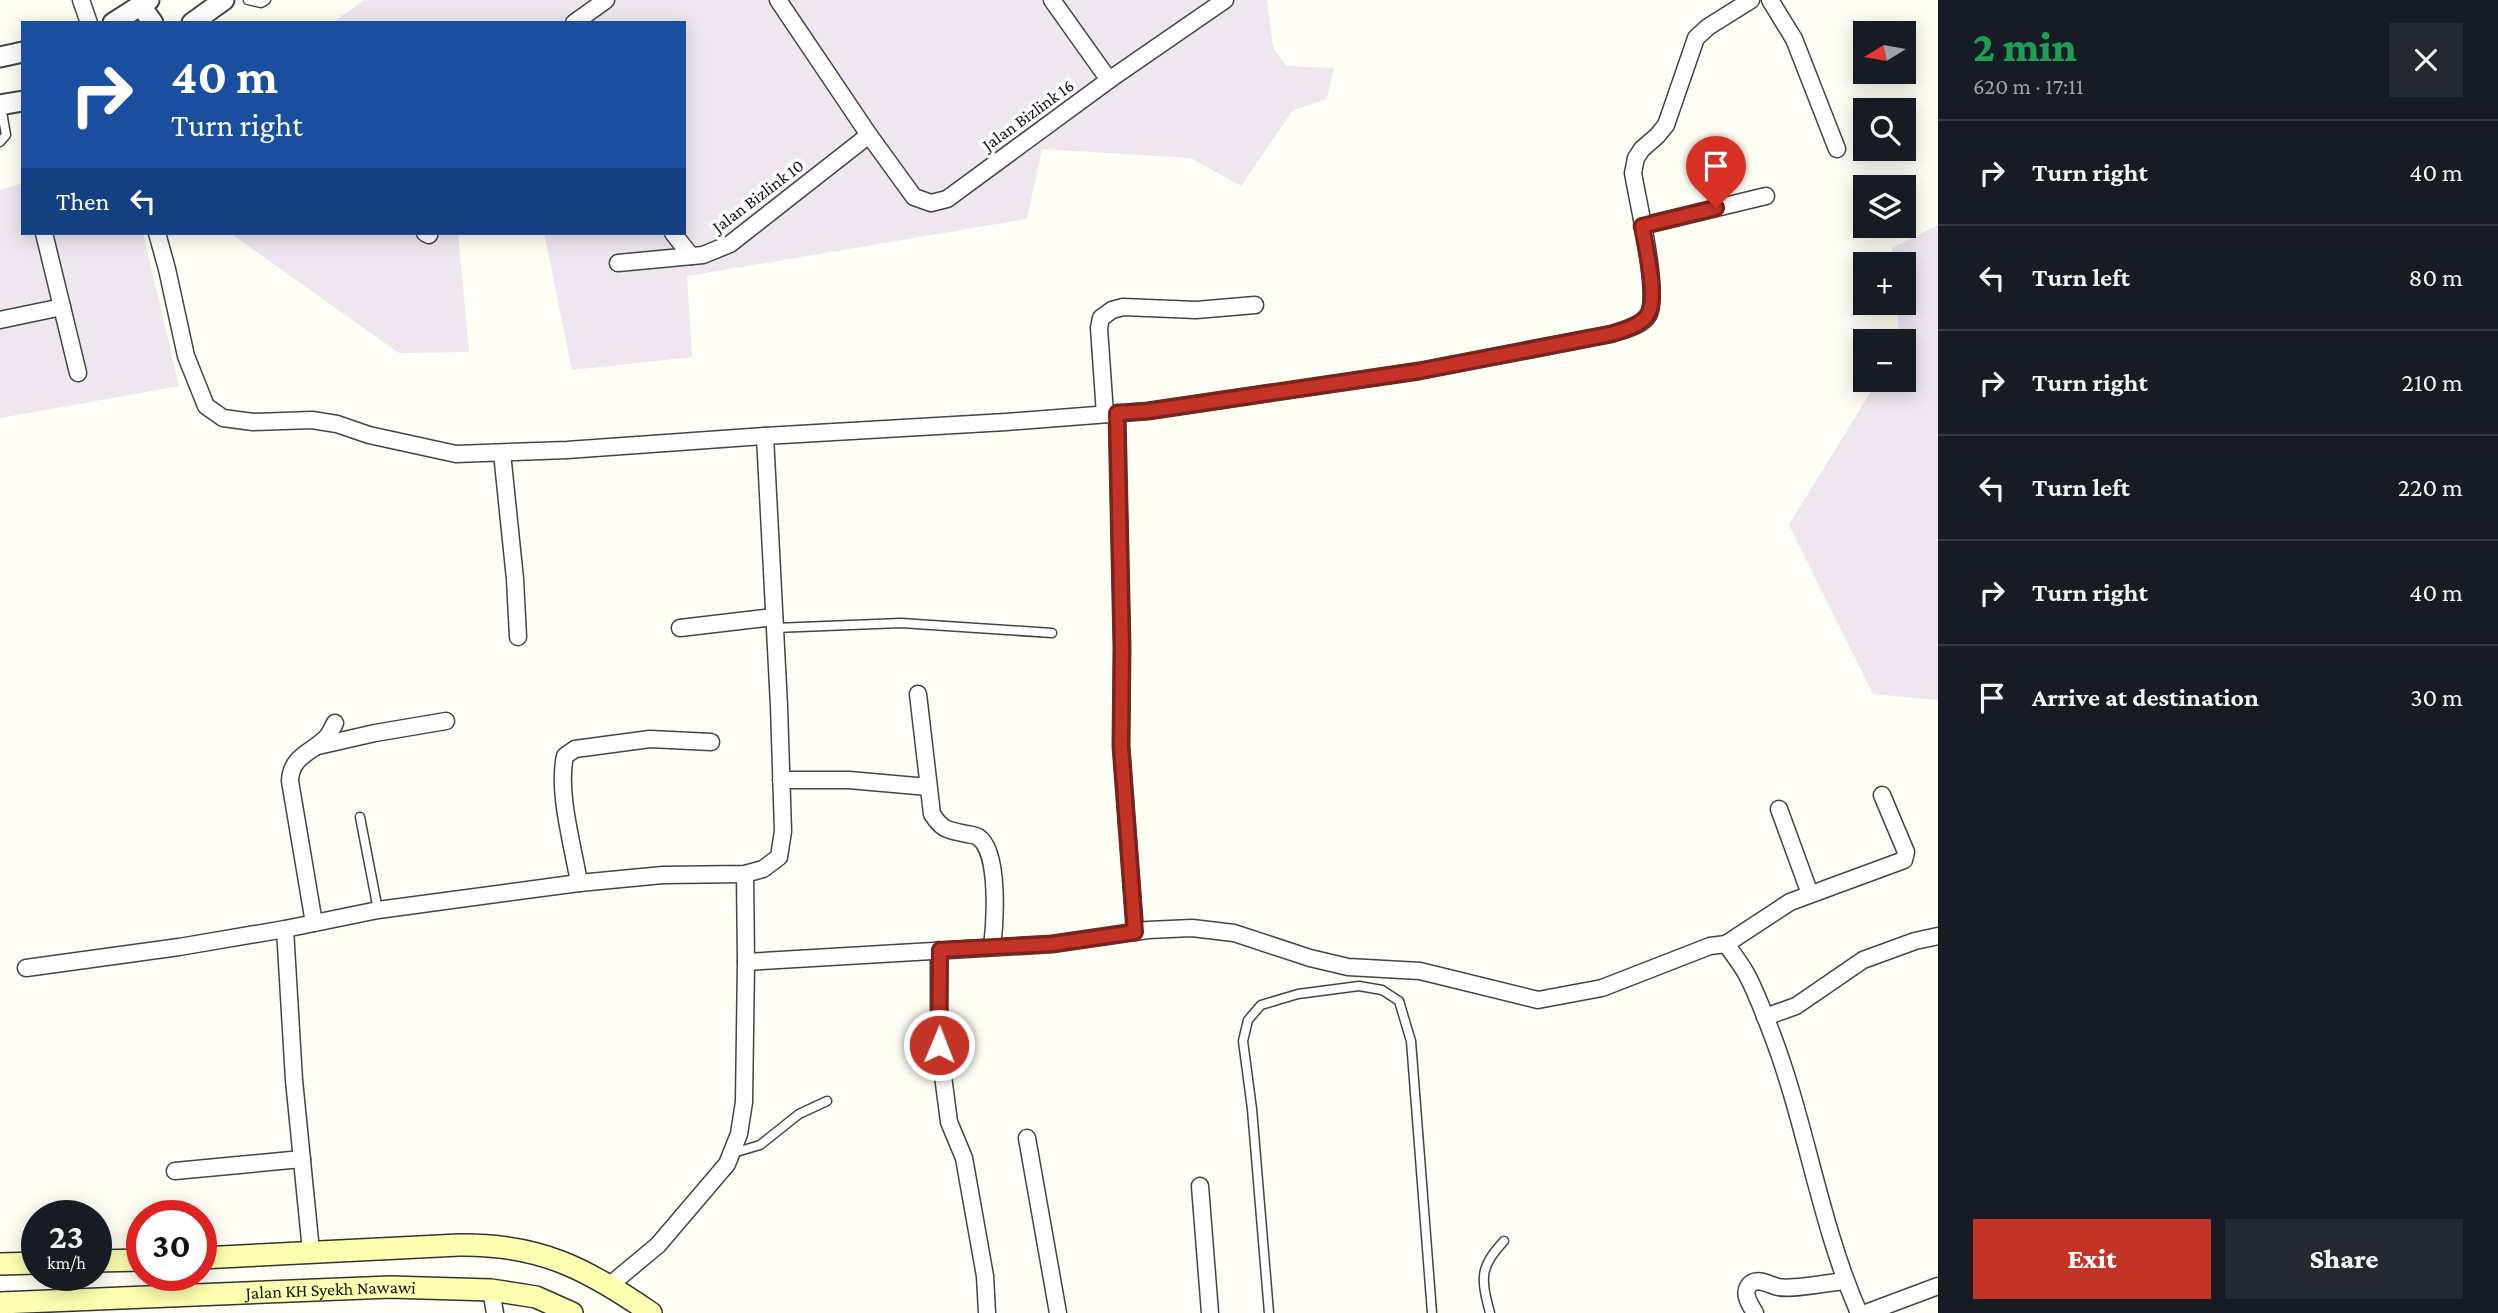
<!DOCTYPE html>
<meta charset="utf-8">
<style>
:root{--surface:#171b24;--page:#242831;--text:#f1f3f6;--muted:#9ea1a6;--line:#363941;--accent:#c33326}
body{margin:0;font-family:"Crimson Pro",serif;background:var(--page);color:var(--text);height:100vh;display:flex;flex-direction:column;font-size:26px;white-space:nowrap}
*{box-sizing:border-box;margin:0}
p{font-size:23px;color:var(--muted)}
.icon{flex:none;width:38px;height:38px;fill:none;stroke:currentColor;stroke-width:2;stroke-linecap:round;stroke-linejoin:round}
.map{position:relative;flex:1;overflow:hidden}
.side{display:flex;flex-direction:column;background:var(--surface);width:560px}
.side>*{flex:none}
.hud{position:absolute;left:21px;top:21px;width:665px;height:214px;border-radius:0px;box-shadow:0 4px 18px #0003;background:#1a4fa0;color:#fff;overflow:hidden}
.needle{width:46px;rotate:259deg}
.buttons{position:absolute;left:1853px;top:21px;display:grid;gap:14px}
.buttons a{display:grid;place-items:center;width:63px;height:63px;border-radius:0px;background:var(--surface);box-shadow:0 4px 18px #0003;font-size:35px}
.speed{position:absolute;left:21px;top:1200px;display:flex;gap:14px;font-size:35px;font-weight:700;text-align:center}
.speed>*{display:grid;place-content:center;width:91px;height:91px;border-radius:50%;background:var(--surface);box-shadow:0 4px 18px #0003;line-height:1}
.speed small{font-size:18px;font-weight:400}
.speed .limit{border:10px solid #d22;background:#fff;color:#111}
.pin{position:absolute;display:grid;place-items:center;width:60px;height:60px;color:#fff;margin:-72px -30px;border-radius:50% 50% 50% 0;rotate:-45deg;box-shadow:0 0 7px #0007}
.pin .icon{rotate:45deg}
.me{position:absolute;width:77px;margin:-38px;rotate:1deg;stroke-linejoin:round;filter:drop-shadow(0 0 5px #0008)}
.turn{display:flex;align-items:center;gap:24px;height:147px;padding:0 35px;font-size:32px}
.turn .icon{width:91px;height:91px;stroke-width:2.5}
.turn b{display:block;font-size:49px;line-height:60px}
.then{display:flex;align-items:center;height:66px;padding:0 35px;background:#0003;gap:14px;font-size:26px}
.round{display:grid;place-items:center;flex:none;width:74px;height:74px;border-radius:0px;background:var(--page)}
.overview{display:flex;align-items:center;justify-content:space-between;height:119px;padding:0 35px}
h1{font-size:42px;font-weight:800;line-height:52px;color:#1e9e55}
.primary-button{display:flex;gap:14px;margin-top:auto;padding:14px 35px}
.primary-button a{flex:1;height:80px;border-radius:0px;background:var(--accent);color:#fff;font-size:28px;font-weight:800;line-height:80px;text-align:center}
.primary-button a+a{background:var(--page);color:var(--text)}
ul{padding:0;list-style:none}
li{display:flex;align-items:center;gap:21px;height:105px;padding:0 35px;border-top:2px solid var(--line)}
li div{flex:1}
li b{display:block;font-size:26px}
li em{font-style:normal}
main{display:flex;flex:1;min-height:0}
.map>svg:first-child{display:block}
</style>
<main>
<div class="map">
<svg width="1938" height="1313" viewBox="0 0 1938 1313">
<rect width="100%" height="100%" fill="#fffef4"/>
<g fill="#efe6ef">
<path d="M 364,0 L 1267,0 L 1273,47 L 1286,66 L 1334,68 L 1327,99 L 1293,110 L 1241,186 L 1191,158 L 1042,149 L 1027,219 L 687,276 L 692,357 L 572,370 L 544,233 L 684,233 L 684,23 L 332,23 Z"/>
<path d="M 23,183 L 23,233 L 143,233 L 179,386 L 0,418 L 0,190 Z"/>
<path d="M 1938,225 L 1938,700 L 1873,694 L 1789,525 L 1878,380 L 1904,380 L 1904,341 L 1900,341 L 1896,303 L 1904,303 L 1904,264 L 1893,264 L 1892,248 Z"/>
<path d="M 230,233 L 458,233 L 469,352 L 399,353 Z"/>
</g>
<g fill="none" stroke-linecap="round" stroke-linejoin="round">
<defs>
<g id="service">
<path d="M 248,0 L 261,3 L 266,0"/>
<path d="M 0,142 L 6,135 L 1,106"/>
<path d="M 775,628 L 901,623 L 1052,633"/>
<path d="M 360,817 L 378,910"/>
<path d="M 733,1153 L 760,1145 L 799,1114 L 827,1101"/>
<path d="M 1269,1313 L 1252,1109 L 1243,1041 L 1248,1020 L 1261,1005 L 1298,994 L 1359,986 L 1382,990 L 1399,1001 L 1411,1041 L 1432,1313"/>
<path d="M 1490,1313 C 1481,1279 1479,1267 1504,1241"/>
</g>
<g id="minor">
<path d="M 81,0 L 89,23"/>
<path d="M 778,0 L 869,135 L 914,197 L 931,203 L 947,199 L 1109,80 L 1225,0"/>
<path d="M 1052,0 L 1109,80"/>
<path d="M 1770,0 L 1794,39 L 1837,149"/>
<path d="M 574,23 L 606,0"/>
<path d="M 1642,226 L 1766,196"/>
<path d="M 44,233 L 78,373"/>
<path d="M 157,233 L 167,269 L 186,356 L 206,406 L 223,418 L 253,422 L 312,420 L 337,424 L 369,435 L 456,454 L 567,450 L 765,436"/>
<path d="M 425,233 L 429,235"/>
<path d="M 673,233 L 691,256"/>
<path d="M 618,263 L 703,255 L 730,244 L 869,135"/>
<path d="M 0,320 L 62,307"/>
<path d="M 1117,413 L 1122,647 L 1121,746 L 1135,932"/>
<path d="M 1105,414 L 1099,328 L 1101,318 L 1112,310 L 1123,307 L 1196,310 L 1255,305"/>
<path d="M 502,453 L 515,579 L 518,637"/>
<path d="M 680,628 L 774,617"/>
<path d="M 918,694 L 932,814 C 943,831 948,830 967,834 C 971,835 975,835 978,837 C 1000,851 995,924 992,947"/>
<path d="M 318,746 L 375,733 L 446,721"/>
<path d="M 781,780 L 849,780 L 928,787"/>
<path d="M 1779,809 L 1810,894"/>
<path d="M 579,883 C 573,845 557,793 565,756 L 575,749 L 650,739 L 711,742"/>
<path d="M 314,923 L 290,781 C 291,756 311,753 326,738 C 330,734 332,728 335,723"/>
<path d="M 939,950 L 939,1045 L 949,1122 L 964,1158 L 985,1276 L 987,1313"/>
<path d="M 746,962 L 1052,944 L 1148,930 L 1192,928 L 1234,933 L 1310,958 L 1348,967 L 1420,971 L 1538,1000 L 1602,988 L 1710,946 L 1726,944"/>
<path d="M 26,968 L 179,947 L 285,929"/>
<path d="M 1765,1017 L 1796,1006 L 1863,960 L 1915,941 L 1938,936"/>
<path d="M 1027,1138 L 1058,1313"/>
<path d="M 175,1171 L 302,1159"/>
<path d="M 1200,1186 L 1210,1313"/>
<path d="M 311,1251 L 294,1080 L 285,929 L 378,910 L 579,883 L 663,875 L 745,874 L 763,869 L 779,857 L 783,831 L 779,706 L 765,436 L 1006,422 L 1148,411 L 1419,371 L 1611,334 C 1623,330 1643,326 1649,314 C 1659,291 1638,202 1633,173 L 1636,158 L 1642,149 L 1657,136 L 1666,125 L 1696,38 L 1708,27 L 1751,0"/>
<path d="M 610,1285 L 658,1245 L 727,1164 L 739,1134 L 744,1102 L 746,962 L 745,874"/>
<path d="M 491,1290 L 495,1313"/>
<path d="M 1755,1313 C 1751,1306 1743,1295 1748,1287 C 1755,1275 1769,1285 1778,1287 C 1792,1290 1828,1283 1844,1281"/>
<path d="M 1859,1313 C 1819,1222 1806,1121 1770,1029 C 1763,1011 1756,992 1747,975 C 1741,964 1733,954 1726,944 L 1790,902 L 1904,860 L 1906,852 L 1882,795"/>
<path d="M 1866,1313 L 1938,1286"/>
</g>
<g id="tertiary">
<path d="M 141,6 L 153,23"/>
<path d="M 113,23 L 149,0"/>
<path d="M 192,23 L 224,0"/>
<path d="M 0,57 L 23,52"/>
<path d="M 0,105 L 23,101"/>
</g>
<g id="secondary">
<path d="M 201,1258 L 459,1245 C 539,1244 586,1268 651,1313"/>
<path d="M 96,1261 L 142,1260"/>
<path d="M 0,1264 L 37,1263"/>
<path id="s1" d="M 0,1303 L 390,1287 L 491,1290 L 536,1297 L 572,1313"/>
</g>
</defs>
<use href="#service" stroke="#444" stroke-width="11"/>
<use href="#minor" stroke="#444" stroke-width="19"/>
<use href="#tertiary" stroke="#444" stroke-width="23"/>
<use href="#secondary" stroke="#333" stroke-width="24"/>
<use href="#service" stroke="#fff" stroke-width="8"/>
<use href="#minor" stroke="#fff" stroke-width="16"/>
<use href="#tertiary" stroke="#fff" stroke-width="19"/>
<use href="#secondary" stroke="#fdffb0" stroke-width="21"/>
</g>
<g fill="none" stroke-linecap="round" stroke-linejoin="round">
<defs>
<path id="route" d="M 939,1045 L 940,950 L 1052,944 L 1135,932 L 1121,746 L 1122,648 L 1117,413 L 1148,411 L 1419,371 L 1611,334 C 1624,330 1637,327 1646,317 C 1660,302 1645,246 1642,226 L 1716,208"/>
</defs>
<use href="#route" stroke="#7f2119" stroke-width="18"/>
<use href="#route" stroke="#c33326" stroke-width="12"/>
</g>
<g text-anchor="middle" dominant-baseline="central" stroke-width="7" stroke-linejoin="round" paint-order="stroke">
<g font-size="18" fill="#111" stroke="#fff">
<text transform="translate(1028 115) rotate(-36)">Jalan Bizlink 16</text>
<text transform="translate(758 196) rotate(-37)">Jalan Bizlink 10</text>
<text stroke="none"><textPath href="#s1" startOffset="331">Jalan KH Syekh Nawawi</textPath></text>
</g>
</g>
</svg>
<div class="buttons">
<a><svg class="needle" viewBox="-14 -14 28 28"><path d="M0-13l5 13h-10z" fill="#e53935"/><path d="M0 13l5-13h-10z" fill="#9ea1a6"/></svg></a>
<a><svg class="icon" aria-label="search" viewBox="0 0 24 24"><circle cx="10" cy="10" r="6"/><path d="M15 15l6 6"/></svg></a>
<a><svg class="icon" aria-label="layers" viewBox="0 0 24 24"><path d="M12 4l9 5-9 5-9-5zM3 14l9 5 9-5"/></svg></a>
<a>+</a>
<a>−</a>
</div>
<div class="speed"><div>23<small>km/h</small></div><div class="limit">30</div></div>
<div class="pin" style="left:1716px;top:208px;background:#d93025"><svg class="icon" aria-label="arrive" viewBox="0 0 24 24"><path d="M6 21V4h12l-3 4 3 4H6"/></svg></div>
<svg class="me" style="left:939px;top:1045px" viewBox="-20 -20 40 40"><circle r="17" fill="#c33326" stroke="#fff" stroke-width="3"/><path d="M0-11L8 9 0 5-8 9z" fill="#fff"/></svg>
<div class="hud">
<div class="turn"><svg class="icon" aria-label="right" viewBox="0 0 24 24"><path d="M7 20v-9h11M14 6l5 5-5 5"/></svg><div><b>40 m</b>Turn right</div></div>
<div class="then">Then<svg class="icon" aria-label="left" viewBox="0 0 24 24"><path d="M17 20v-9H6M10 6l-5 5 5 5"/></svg></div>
</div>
</div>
<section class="side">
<div class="overview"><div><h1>2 min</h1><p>620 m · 17:11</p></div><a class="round"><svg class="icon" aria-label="close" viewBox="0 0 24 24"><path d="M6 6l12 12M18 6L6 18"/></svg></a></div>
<ul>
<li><svg class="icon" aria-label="right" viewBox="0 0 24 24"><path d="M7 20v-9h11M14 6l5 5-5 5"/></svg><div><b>Turn right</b></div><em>40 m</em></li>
<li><svg class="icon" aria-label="left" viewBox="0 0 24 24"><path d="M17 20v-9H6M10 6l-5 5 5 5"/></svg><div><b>Turn left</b></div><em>80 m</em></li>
<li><svg class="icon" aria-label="right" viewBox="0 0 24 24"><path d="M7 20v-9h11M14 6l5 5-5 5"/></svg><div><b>Turn right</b></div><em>210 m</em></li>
<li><svg class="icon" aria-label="left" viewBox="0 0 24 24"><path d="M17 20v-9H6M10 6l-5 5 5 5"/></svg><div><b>Turn left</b></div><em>220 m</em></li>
<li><svg class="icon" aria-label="right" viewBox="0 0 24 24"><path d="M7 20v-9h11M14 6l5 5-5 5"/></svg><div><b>Turn right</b></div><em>40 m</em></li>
<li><svg class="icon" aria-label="arrive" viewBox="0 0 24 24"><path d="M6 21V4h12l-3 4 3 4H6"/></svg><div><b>Arrive at destination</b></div><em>30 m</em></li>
</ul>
<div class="primary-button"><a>Exit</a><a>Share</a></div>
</section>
</main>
